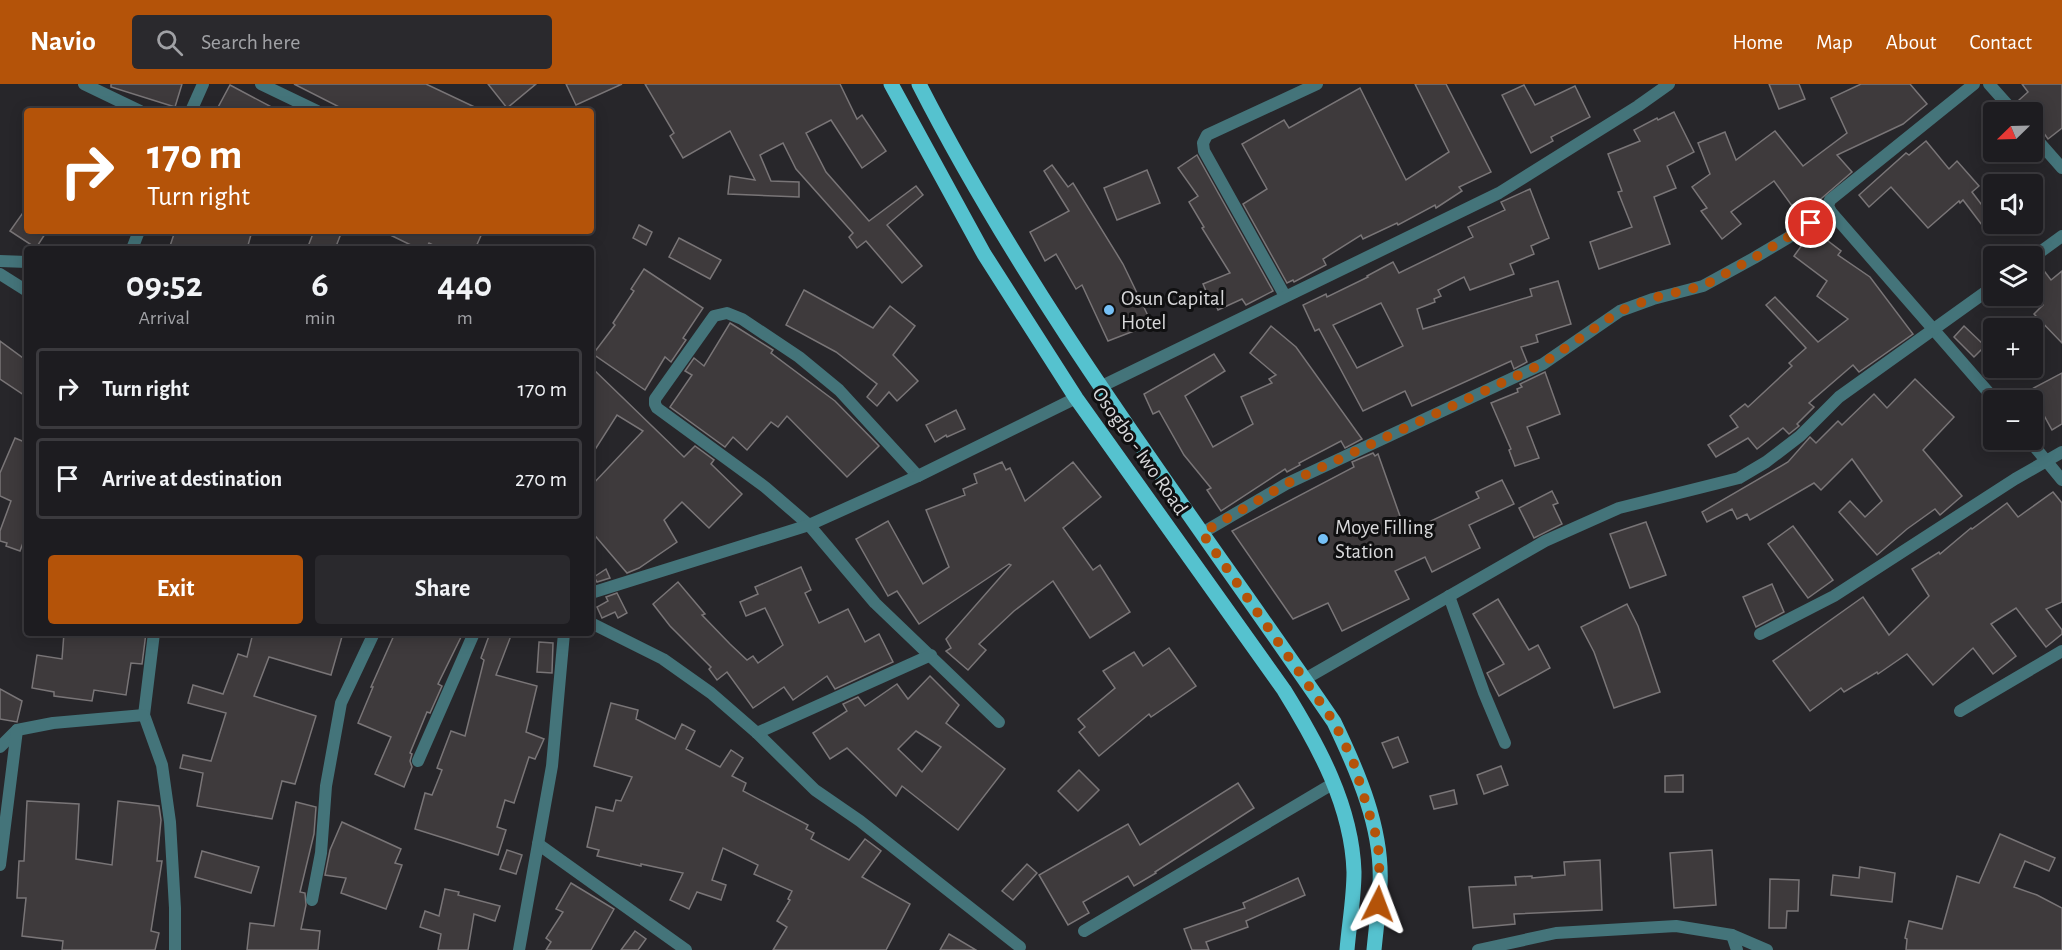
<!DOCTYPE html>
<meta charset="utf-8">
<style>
:root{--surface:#1d1c20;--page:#2a292d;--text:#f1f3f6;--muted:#a0a1a5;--line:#3b3a3e;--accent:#b45309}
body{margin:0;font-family:"Alegreya Sans",sans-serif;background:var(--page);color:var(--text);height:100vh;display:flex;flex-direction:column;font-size:22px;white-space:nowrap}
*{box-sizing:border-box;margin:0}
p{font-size:20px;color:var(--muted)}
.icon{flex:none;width:33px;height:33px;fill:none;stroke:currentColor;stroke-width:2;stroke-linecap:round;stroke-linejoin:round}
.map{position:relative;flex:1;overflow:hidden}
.side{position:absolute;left:24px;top:162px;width:570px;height:390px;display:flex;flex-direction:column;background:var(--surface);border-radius:6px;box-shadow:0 3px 15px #0003,0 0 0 2px var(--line)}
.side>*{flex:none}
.hud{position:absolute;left:24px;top:24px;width:570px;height:126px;border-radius:6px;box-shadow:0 3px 15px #0003,0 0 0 2px var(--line);background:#b45309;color:#fff;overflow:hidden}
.needle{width:39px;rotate:247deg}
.buttons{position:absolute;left:1983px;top:18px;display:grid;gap:12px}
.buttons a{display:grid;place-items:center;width:60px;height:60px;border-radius:6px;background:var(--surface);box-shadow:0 3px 15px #0003,0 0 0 2px var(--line);font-size:30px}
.pin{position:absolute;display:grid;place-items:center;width:51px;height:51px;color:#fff;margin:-26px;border:3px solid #fff;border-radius:50%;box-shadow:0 2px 6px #0007}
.me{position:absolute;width:66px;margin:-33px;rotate:3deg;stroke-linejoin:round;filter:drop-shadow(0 0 4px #0008)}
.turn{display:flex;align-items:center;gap:21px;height:126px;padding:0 24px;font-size:27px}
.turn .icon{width:78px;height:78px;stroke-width:2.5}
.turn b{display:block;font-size:42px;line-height:51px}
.eta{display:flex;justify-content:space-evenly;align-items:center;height:102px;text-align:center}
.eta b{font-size:36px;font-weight:700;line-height:42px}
.cta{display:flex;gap:12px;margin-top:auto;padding:12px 24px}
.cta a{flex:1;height:69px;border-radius:6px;background:var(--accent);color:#fff;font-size:24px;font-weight:700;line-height:69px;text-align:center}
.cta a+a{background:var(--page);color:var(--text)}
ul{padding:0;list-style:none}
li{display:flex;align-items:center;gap:18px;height:81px;margin:0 12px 9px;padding:0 12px;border:3px solid var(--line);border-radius:6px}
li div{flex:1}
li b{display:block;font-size:22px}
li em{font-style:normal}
header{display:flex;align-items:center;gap:36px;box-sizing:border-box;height:84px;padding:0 30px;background:var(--accent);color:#fff}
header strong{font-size:28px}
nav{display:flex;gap:33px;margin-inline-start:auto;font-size:21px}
.search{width:420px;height:54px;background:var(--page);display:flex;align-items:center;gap:15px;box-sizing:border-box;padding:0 21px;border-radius:6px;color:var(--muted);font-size:22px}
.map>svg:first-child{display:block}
</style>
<header>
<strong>Navio</strong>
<div class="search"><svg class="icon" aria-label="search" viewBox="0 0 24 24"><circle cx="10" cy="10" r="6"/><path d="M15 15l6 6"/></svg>Search here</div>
<nav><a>Home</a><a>Map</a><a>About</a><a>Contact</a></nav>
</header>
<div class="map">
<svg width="2062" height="866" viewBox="0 0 2062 866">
<rect width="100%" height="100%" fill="#27262a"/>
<g fill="#3e3a3c" stroke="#797577" stroke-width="1.5" fill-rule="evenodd">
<path d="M 111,0 L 182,0 L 175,23 L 111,3 Z"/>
<path d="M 294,0 L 426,0 L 483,27 L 347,27 Z"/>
<path d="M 488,0 L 536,0 L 507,24 Z"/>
<path d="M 566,0 L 622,0 L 576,21 Z"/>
<path d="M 645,0 L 840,0 L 857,35 L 862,31 L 886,67 L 862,84 L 831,36 L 806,49 L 826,88 L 869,137 L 916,102 L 923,111 L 887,141 L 922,182 L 902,199 L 866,157 L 857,164 L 849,153 L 853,149 L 796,85 L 783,59 L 760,71 L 771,97 L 799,98 L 799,113 L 728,110 L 730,92 L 755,96 L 730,47 L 683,74 L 670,52 L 674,49 Z"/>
<path d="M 1415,0 L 1446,0 L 1491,88 L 1459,103 L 1462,107 L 1436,124 L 1435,121 L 1398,141 L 1397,139 L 1363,155 L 1361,151 L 1323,175 L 1326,181 L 1294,198 L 1293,196 L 1287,199 L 1243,120 L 1267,105 L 1242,60 L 1284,36 L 1289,44 L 1360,4 L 1406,96 L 1449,68 Z"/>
<path d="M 1769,0 L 1799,0 L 1805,15 L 1779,25 Z"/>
<path d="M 1861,0 L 1910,0 L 1927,20 L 1903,40 L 1837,71 L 1852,88 L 1800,133 L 1774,97 L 1731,128 L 1741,140 L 1722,155 L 1701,127 L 1707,124 L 1692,103 L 1710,90 L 1698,59 L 1725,48 L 1736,76 L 1775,47 L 1803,82 L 1847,49 L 1831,14 Z"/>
<path d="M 2022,0 L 2062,0 L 2062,44 L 2048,55 L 2038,41 L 2039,40 L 2032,32 L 2032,28 L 2029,28 L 2019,16 L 2028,8 Z"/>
<path d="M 230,1 L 279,27 L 216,27 Z"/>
<path d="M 1524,1 L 1535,21 L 1575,2 L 1590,33 L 1551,53 L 1553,57 L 1531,69 L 1502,11 Z"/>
<path d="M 1674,28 L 1694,68 L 1667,82 L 1676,104 L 1654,113 L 1670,160 L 1599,185 L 1590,158 L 1632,143 L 1618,108 L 1622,107 L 1608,70 L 1640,57 L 1634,46 L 1657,34 L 1658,36 Z"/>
<path d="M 1926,57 L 1949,85 L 1957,77 L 1979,102 L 1972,108 L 1994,137 L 1994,139 L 1985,145 L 1963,116 L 1960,119 L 1959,117 L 1928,144 L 1891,103 L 1869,123 L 1859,111 L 1906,69 L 1909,71 Z"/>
<path d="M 1197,71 L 1273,207 L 1246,221 L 1242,215 L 1218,226 L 1212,212 L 1209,214 L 1203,200 L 1230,189 L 1202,144 L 1204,143 L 1189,118 L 1198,112 L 1178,84 Z"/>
<path d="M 1052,81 L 1068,103 L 1073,99 L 1123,180 L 1152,240 L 1108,257 L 1082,201 L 1076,205 L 1056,170 L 1045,177 L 1030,148 L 1069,127 L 1044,87 Z"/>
<path d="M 1147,86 L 1160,119 L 1117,136 L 1104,104 Z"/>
<path d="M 1530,105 L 1549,154 L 1531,162 L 1534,170 L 1510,180 L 1514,190 L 1470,206 L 1464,193 L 1438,206 L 1441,212 L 1434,215 L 1435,218 L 1417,225 L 1423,245 L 1532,212 L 1530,205 L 1558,197 L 1571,240 L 1536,251 L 1538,258 L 1521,263 L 1527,278 L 1514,285 L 1511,277 L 1412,322 L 1405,307 L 1363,327 L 1319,245 L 1315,247 L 1303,221 L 1326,210 L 1327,213 L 1368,193 L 1367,192 L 1393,178 L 1399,189 L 1473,153 L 1468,143 L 1505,126 L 1501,118 ZM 1381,219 L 1403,262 L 1357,284 L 1333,241 Z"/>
<path d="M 27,123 L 27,147 L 47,147 L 36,164 L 10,147 Z"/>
<path d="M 639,141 L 652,148 L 646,161 L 633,154 Z"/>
<path d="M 175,147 L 252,147 L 247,165 L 169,165 Z"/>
<path d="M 314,147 L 342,147 L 335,165 L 307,165 Z"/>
<path d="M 382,147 L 483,147 L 475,165 L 441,165 L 429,159 L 426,165 L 419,165 Z"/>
<path d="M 1815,147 L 1841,167 L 1838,171 L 1870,193 L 1913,250 L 1859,288 L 1853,281 L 1809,319 L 1814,323 L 1797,340 L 1799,342 L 1789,350 L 1783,344 L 1757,365 L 1748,354 L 1716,373 L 1708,361 L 1738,343 L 1730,332 L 1745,320 L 1748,323 L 1792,282 L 1789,279 L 1806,264 L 1766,221 L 1775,213 L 1818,258 L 1848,235 L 1817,212 L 1827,197 L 1794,172 L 1810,150 Z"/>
<path d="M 679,154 L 721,176 L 710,195 L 669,173 Z"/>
<path d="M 644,185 L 703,224 L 683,254 L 686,256 L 671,278 L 665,273 L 645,306 L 593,270 L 615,241 L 613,239 L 634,207 L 631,205 Z"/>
<path d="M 2062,187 L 2062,259 L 2034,230 L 2043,221 L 2032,208 L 2032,198 L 2045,188 L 2051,196 Z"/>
<path d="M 804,206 L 873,244 L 890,222 L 915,242 L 893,271 L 918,297 L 897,317 L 889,308 L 877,322 L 867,313 L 877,300 L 836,268 L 786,241 Z"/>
<path d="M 730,239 L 773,266 L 771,269 L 835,317 L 879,362 L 847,393 L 787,332 L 778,343 L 771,338 L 747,366 L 733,353 L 725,363 L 670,323 L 692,291 L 685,287 L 694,274 L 704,282 Z"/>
<path d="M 1271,242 L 1296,263 L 1362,355 L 1345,364 L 1341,357 L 1299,379 L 1300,381 L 1287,388 L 1285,385 L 1221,427 L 1207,406 L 1211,404 L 1184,371 L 1159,327 L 1153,330 L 1144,310 L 1214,270 L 1225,287 L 1185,312 L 1213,363 L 1253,340 L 1241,313 L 1272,299 L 1269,295 L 1276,291 L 1250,269 Z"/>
<path d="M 1964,242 L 1985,262 L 1974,273 L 1954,253 Z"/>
<path d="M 0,257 L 27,277 L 27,313 L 0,295 Z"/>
<path d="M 591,283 L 684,373 L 695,362 L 714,376 L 711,380 L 742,410 L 709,444 L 682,418 L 664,436 L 677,458 L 639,484 L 627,489 L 591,447 L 591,402 L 643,347 L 617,331 L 591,372 Z"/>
<path d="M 1545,288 L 1560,330 L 1527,343 L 1539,374 L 1515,382 L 1509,366 L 1511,365 L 1491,319 L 1518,308 L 1517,305 L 1522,303 L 1520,300 Z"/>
<path d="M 2062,289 L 2062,340 L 2052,346 L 2030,306 Z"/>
<path d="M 1915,295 L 1954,333 L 1923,366 L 1962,412 L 1940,431 L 1935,425 L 1907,445 L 1877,471 L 1839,428 L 1850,417 L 1865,433 L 1882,417 L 1852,375 L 1821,406 L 1814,399 L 1750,436 L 1747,430 L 1737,435 L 1732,425 L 1707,438 L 1702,428 L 1788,378 L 1810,353 L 1816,359 L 1838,337 L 1842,341 L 1874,310 L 1887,324 Z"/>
<path d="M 956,326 L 965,345 L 947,353 L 946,351 L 935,358 L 926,341 Z"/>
<path d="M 15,354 L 27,359 L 27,448 L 20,467 L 6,462 L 7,459 L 0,457 L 0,447 L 11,417 L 0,412 L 0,389 Z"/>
<path d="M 1373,369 L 1375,372 L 1378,370 L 1406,449 L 1479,414 L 1476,408 L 1502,396 L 1514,420 L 1469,441 L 1480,464 L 1432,488 L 1425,473 L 1395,487 L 1409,515 L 1342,547 L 1328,519 L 1293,535 L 1232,447 L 1354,383 L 1352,378 Z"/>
<path d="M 1002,378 L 1006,386 L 1010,384 L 1025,417 L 1073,378 L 1101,413 L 1063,444 L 1093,486 L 1100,481 L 1130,528 L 1090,554 L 1053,497 L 1014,527 L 979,560 L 986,566 L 968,586 L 946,567 L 951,564 L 946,555 L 1011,481 L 1009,480 L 919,540 L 897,507 L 888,512 L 856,455 L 888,437 L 923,500 L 949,483 L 926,426 L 965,411 L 963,405 L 977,399 L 974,390 Z"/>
<path d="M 1552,407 L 1558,419 L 1553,421 L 1562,440 L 1534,454 L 1519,424 Z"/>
<path d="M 2053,408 L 2062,419 L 2062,518 L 2046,525 L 2062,546 L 2062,550 L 2046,563 L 2016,524 L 1991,540 L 2016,572 L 1993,590 L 1973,564 L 1933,601 L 1907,570 L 1878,590 L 1877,588 L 1844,608 L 1841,604 L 1810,627 L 1773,577 L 1863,513 L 1889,551 L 1929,512 L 1912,485 L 1939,468 L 1940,470 L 1971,444 L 1972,445 L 2007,419 L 2018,433 Z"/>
<path d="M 1646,438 L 1666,491 L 1630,504 L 1610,450 Z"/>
<path d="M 1793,442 L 1833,496 L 1808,514 L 1768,460 Z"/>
<path d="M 801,483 L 811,506 L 805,509 L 819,539 L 848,525 L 865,558 L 879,550 L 893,578 L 835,605 L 827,592 L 793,616 L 784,603 L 753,624 L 727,588 L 717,596 L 709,585 L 711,583 L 670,542 L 653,520 L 678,498 L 705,530 L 702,531 L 730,560 L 747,576 L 753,572 L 758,579 L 783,561 L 765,524 L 746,532 L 740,518 L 758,510 L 755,503 Z"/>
<path d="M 606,485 L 610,494 L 597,498 L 594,493 Z"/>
<path d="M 1772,500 L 1784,528 L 1756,543 L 1743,513 Z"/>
<path d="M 617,509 L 627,529 L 618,534 L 615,528 L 602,534 L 597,523 L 608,517 L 606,513 Z"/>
<path d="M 1498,515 L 1529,566 L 1538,561 L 1550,584 L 1499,612 L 1487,589 L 1504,580 L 1473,530 Z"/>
<path d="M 1627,520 L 1638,542 L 1660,608 L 1614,624 L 1594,568 L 1581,543 Z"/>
<path d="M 64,549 L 146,549 L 142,580 L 131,579 L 126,611 L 94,606 L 92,617 L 54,612 L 54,608 L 32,604 L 37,571 L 62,575 Z"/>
<path d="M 253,549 L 343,549 L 331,591 L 269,573 L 254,612 L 316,632 L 295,700 L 282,697 L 272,735 L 197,722 L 203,689 L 180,684 L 183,671 L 211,677 L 226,629 L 188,619 L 193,601 L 223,610 L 238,570 L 247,573 Z"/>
<path d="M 395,549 L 463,549 L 438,600 L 442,602 L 430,629 L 427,628 L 410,669 L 412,670 L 410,677 L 412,683 L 404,703 L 375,690 L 391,653 L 358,639 L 373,603 L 371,603 Z"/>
<path d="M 490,549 L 512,549 L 496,591 L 537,602 L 526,648 L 544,655 L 535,675 L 529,673 L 514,719 L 505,716 L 497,743 L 506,746 L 498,771 L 415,745 L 425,709 L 432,711 L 442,686 L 437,684 L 451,647 L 465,652 L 484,576 L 481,574 Z"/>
<path d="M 539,558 L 553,559 L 552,589 L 537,588 Z"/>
<path d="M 1169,564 L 1196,602 L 1151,633 L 1149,630 L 1099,672 L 1079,648 L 1085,643 L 1078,635 L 1115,604 L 1103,587 L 1134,568 L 1143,582 Z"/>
<path d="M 930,592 L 959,621 L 946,639 L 1005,685 L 958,746 L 902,702 L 896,712 L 847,664 L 830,675 L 813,649 L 847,627 L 843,620 L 858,613 L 865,622 L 897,600 L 908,615 ZM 916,647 L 941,663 L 922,688 L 898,665 Z"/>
<path d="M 0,605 L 22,617 L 17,638 L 0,635 Z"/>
<path d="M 611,619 L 638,626 L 636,635 L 675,655 L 682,640 L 695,647 L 686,665 L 720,683 L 731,666 L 743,674 L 732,692 L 746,699 L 743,707 L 808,741 L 806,745 L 814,749 L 811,755 L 849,776 L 865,755 L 881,767 L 862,793 L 910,820 L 886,866 L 773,866 L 787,843 L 777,837 L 790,816 L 788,815 L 792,807 L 754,790 L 758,781 L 723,764 L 712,796 L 726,801 L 721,816 L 697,808 L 689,825 L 670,816 L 683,789 L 641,780 L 641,782 L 597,772 L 599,766 L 587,763 L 596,723 L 613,727 L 616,716 L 621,717 L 632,693 L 594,682 Z"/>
<path d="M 1398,653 L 1408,678 L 1393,684 L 1382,659 Z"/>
<path d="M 1501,682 L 1508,701 L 1484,710 L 1477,691 Z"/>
<path d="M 1079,686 L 1099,706 L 1078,727 L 1058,707 Z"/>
<path d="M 1683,691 L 1683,708 L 1665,708 L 1665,692 Z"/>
<path d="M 1238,699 L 1254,724 L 1155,788 L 1156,789 L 1134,802 L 1128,792 L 1083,818 L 1089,829 L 1068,841 L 1039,791 L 1128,740 L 1140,761 Z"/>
<path d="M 1454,706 L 1457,720 L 1434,725 L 1430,712 Z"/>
<path d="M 27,717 L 79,720 L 76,775 L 112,781 L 118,717 L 159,722 L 161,736 L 157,777 L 162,777 L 151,847 L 159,849 L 155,866 L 62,866 L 63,857 L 22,852 L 26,814 L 17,814 L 19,777 L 24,777 Z"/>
<path d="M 296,718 L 316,723 L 314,750 L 300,808 L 305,809 L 306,821 L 301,845 L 320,847 L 318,866 L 247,866 L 250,839 L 274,842 Z"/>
<path d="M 342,738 L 401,765 L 395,779 L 402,781 L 386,825 L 341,809 L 346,794 L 325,791 L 330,766 Z"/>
<path d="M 2000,750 L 2055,774 L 2049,787 L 2025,777 L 2014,803 L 2037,811 L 2062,824 L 2062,866 L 1906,866 L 1907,855 L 1905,854 L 1909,837 L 1942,845 L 1957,792 L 1979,799 Z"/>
<path d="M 507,766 L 522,771 L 516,790 L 500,785 Z"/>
<path d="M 1712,766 L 1716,821 L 1674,824 L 1670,769 Z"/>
<path d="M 202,767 L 259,783 L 251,809 L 195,793 Z"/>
<path d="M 1600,776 L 1602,826 L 1514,830 L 1515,840 L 1473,844 L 1469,803 L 1516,801 L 1515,793 L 1532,792 L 1532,794 L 1565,791 L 1564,778 Z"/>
<path d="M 1027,780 L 1037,789 L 1013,816 L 1002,807 Z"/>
<path d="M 1860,783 L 1895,789 L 1892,818 L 1831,811 L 1833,791 L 1859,794 Z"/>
<path d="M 1298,794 L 1305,811 L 1246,837 L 1248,843 L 1206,858 L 1209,866 L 1192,866 L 1184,845 L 1245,824 L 1243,819 Z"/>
<path d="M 1770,795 L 1799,796 L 1798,827 L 1787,827 L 1786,844 L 1769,844 Z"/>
<path d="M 571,799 L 614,825 L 591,866 L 546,866 L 551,858 L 546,854 L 563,828 L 556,825 Z"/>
<path d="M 445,805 L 459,808 L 458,811 L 500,822 L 495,837 L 474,830 L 468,866 L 438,866 L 441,850 L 420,843 L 425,827 L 439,832 Z"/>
<path d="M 635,847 L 646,855 L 638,866 L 621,866 Z"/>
<path d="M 949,850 L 976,866 L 940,866 Z"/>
</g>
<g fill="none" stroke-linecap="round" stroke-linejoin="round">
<g stroke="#44747a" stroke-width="12">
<path d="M 84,0 L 140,27"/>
<path d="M 261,0 L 317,27"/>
<path d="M 1974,0 L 1830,116 L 1828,122 L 1831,128 L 1995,316"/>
<path d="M 1989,0 L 2014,28"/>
<path d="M 191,27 L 203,0"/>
<path d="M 2032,50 L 2062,84"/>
<path d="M 132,165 L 139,147"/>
<path d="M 2032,174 L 2062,152"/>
<path d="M 0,177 L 27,178"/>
<path d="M 0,190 L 27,207"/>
<path d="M 1285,212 L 1204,67 L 1203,59 L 1207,51 L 1317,0"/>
<path d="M 1100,303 L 1499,109 L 1638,22 L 1669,0"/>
<path d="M 2029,356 L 2062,396"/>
<path d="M 918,392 L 839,306 L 799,273 L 742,235 L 727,229 L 714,232 L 655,315 L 655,320 L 657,324 L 765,403 L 809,441 L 875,519 L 999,638"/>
<path d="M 1202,449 L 1286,400 L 1543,280 L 1620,227 L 1653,215 L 1703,202 L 1754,174 L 1831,128"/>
<path d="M 591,509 L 809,441 L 918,392 L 1076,314"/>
<path d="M 1449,512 L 1484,609 L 1505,659"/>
<path d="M 591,539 L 663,575 L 711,609 L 757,649 L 815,706 L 860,737 L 1020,863"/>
<path d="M 154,549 L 144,631 L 162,681 L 170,738 L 175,824 L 175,866"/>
<path d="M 1760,550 L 1834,512 L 2015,395 L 2062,368"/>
<path d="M 1305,595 L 1545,457 L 1619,424 L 1739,394 L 1766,378 L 1800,352 L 1839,313 L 1994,202"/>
<path d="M 1960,627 L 2062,567"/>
<path d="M 757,649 L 931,571"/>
<path d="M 0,663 L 17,646 L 53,639 L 144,631"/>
<path d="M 418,677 L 474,549"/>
<path d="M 538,760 L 686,866"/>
<path d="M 0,781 L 17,646"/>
<path d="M 312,816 L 321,769 L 326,702 L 341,619 L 374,549"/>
<path d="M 1084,847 L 1334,699"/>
<path d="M 1732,851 L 1737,866"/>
<path d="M 519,866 L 552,682 L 564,549"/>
<path d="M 1478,866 L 1556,849 L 1676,842 L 1732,851 L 1767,866"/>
</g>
<g stroke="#55c2cf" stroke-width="15">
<path d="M 891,0 L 984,170 L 1076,314 L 1284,606 C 1318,661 1352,722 1354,788 C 1354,814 1349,841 1347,866"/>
<path d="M 919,0 C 1035,227 1191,429 1334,638 C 1358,688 1383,745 1380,801 C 1379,823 1376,845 1374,866"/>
</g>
</g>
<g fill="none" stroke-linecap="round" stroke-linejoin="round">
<path stroke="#b45309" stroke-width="10" stroke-dasharray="0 18" d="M 1378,820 L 1380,800 L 1378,758 L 1353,677 L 1334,638 L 1202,449 L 1286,400 L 1542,280 L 1620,227 L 1653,214 L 1703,202 L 1754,174 L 1811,139"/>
</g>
<g fill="#75c0f6" stroke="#101011" stroke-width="2">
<circle cx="1109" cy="226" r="6"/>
<circle cx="1323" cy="455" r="6"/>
</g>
<g text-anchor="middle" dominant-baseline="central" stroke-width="6" stroke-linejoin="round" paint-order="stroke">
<g font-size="21" fill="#d8d8da" stroke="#101011" text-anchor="start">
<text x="1121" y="214">Osun Capital<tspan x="1121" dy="24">Hotel</tspan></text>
<text x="1335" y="443">Moye Filling<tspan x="1335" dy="24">Station</tspan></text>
</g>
<g font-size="21" fill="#d8d8da" stroke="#101011">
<text transform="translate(1140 367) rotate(55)">Osogbo - Iwo Road</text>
</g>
</g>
</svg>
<div class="buttons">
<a><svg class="needle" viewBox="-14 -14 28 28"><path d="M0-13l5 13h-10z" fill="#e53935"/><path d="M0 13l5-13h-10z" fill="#a0a1a5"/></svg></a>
<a><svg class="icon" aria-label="sound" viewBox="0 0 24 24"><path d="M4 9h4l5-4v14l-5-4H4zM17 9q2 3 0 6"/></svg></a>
<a><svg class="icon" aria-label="layers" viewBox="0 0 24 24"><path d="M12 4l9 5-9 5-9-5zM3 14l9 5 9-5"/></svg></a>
<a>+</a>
<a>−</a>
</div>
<div class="pin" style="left:1811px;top:139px;background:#d93025"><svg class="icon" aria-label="arrive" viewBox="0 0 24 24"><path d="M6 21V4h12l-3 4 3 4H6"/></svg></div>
<svg class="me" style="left:1378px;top:820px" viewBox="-20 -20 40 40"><path d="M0-17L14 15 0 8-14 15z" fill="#b45309" stroke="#fff" stroke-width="4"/></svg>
<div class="hud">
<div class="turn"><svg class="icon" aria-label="right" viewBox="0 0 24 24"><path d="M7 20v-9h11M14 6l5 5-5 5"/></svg><div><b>170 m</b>Turn right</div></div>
</div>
<section class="side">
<div class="eta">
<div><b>09:52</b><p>Arrival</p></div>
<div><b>6</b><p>min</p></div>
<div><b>440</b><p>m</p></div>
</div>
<ul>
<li><svg class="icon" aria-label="right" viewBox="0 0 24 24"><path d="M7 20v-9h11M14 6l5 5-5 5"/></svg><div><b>Turn right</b></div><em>170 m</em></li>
<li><svg class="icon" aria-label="arrive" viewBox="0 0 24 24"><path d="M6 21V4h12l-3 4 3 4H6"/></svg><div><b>Arrive at destination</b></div><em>270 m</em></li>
</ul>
<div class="cta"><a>Exit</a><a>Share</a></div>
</section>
</div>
